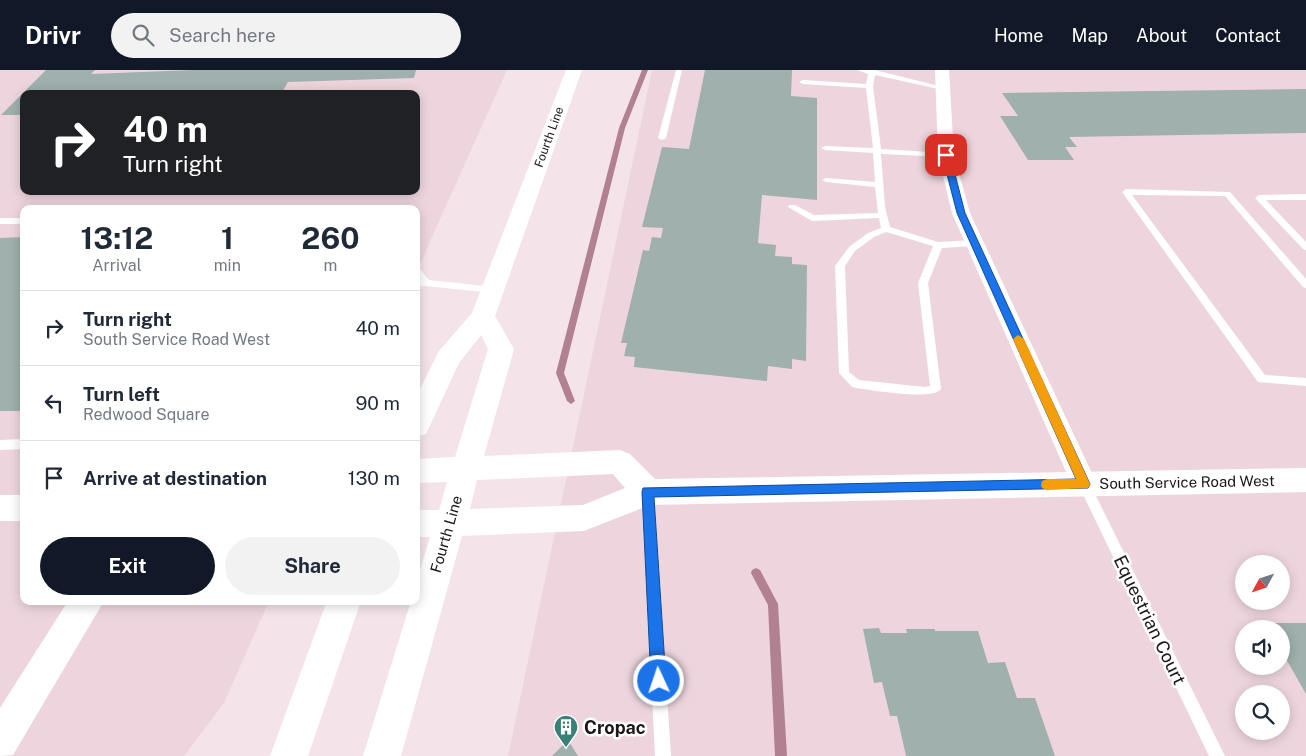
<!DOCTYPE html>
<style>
:root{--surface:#fff;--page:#f2f2f3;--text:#1f2937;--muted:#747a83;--line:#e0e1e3;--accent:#111827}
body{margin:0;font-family:"Public Sans",sans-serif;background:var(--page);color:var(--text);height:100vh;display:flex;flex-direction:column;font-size:19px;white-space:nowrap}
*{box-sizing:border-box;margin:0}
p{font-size:16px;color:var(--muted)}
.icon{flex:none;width:28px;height:28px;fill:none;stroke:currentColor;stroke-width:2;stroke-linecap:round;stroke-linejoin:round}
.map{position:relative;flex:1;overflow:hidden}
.drawer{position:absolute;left:20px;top:135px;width:400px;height:400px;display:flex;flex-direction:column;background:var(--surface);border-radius:10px;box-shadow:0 2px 12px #0003}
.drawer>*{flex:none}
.banner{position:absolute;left:20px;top:20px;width:400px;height:105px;border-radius:10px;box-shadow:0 2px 12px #0003;background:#202124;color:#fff;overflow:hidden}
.needle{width:32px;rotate:230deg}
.tools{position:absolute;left:1235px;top:485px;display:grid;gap:10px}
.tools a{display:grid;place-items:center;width:55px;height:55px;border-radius:50%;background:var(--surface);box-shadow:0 2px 12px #0003;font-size:25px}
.pin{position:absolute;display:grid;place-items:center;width:42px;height:42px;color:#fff;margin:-21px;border-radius:10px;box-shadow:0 2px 8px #0006}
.me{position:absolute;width:55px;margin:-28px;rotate:357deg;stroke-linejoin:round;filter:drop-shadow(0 0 4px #0008)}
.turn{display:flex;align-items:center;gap:18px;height:105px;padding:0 20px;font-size:22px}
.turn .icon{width:65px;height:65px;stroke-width:2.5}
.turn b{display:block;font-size:35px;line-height:42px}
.eta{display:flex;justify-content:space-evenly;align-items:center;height:85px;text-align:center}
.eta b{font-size:30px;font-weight:700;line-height:35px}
.action{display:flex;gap:10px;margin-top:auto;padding:10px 20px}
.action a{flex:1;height:58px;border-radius:30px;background:var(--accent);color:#fff;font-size:20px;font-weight:700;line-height:58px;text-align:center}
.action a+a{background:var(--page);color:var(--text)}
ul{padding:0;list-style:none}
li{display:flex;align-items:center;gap:15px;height:75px;padding:0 20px;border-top:1px solid var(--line)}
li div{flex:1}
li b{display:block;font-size:19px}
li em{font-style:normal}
header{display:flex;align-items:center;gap:30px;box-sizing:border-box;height:70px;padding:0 25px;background:var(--accent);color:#fff}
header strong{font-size:24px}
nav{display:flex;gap:28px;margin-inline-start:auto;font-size:18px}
.search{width:350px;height:45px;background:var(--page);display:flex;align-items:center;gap:12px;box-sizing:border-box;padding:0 18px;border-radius:28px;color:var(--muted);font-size:19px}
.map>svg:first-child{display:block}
</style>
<header>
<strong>Drivr</strong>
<div class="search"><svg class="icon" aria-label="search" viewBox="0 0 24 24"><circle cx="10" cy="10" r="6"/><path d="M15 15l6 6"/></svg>Search here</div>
<nav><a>Home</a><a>Map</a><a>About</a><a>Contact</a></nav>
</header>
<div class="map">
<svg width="1306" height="686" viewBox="0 0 1306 686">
<rect width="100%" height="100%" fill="#f4e4e9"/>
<g fill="#eed5dd" fill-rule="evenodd">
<path d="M 0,0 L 507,0 L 416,203 L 416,139 L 24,139 L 24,531 L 269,531 L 224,633 L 184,686 L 0,686 ZM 24,24 L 416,24 L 416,121 L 24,121 Z"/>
<path d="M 652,0 L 1306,0 L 1306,686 L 508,686 ZM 1244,494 L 1281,494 L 1281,531 L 1244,531 ZM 1244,559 L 1281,559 L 1281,596 L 1244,596 ZM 1244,624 L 1281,624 L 1281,661 L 1244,661 Z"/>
</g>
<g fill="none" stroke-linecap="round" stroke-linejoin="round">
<g fill="#b18091" fill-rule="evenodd">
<path d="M 642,0 L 648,0 L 625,58 L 564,303 L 575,331 L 571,334 L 567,331 L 556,303 L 619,58 Z"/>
<path d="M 756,498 L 760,500 L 778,534 L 787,686 L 775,686 L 768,535 L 751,503 L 752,500 Z"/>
</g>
</g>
<g fill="#9fb0ad">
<path d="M 46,0 L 95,0 L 91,4 L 193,0 L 416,0 L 414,8 L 288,12 L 281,24 L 24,24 L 24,45 L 1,45 Z"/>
<path d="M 705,0 L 792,0 L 791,26 L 817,28 L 817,130 L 762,125 L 758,173 L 776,175 L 775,186 L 792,187 L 792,194 L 807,195 L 806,291 L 792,289 L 792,299 L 768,296 L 767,311 L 634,297 L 635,287 L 624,286 L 627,273 L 621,273 L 643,180 L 649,181 L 652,167 L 661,168 L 663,158 L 642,157 L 662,77 L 689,79 Z"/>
<path d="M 1306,19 L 1306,63 L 1069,67 L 1077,77 L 1065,77 L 1074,90 L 1028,90 L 1000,46 L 1018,46 L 1002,23 Z"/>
<path d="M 24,167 L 24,341 L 0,341 L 0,168 Z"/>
<path d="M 1266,553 L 1306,553 L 1306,624 L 1281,580 L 1281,559 L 1269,559 Z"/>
<path d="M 879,558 L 881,563 L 907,563 L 906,559 L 935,559 L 935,561 L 978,561 L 988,593 L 1005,592 L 1017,628 L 1035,628 L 1055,686 L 906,686 L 897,646 L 890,646 L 882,612 L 874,613 L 863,559 Z"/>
<path d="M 568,670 L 578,686 L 552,686 Z"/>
</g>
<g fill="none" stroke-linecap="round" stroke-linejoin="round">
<g fill="#fff" fill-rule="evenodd">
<path d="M 676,0 L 682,0 L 666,68 L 662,70 L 658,68 Z"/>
<path d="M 857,0 L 875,0 L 947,18 L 943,20 L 875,5 L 873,16 L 881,79 L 946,83 L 950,85 L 946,87 L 881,84 L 885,137 L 890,157 L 938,172 L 975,170 L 980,173 L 975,176 L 942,178 L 928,213 L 941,319 C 933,331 872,320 856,318 L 852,317 L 839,303 L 835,196 L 849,177 L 868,163 L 881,158 L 879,148 L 812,151 L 788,137 L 789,135 L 795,135 L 814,145 L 878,143 L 875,117 L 826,112 L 822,110 L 826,108 L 875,112 L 873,83 L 825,80 L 821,78 L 825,76 L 873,78 L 866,18 L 803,14 L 799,12 L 803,10 L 866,14 L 868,4 ZM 886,162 L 933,176 L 918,213 L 930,316 L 924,317 L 859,310 L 849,302 L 845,196 L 855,181 L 874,167 Z"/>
<path d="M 1126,119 L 1230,122 L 1306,209 L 1306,218 L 1303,217 L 1225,126 L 1132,125 L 1265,305 L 1306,308 L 1306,316 L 1258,312 L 1122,122 Z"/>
<path d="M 1306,124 L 1306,130 L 1266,130 L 1306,172 L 1306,180 L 1303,179 L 1255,128 L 1259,125 Z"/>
<rect x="0" y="148" width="24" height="6"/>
<path d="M 416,197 L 419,198 L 429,210 L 493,217 L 498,220 L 493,223 L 426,216 L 416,217 L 416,211 L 419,211 L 416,207 Z"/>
<path d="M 24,369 L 24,379 L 0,380 L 0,370 Z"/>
<path d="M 1084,409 L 1088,410 L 1225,686 L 1209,686 L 1078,414 L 1080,410 Z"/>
<path d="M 648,417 L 652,418 L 654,422 L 671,686 L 655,686 L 642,422 L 644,418 Z"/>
</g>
<path fill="#fff" fill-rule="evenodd" d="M 935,0 L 949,0 L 954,85 L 970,143 L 1097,414 L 1093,422 L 1084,425 L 1075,422 L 952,143 L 938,85 Z"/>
<g fill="#fff" fill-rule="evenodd">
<path d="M 566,0 L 582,0 L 495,246 L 514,279 L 484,386 L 620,380 L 630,384 L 655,409 L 1306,398 L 1306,422 L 650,435 L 584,461 L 462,466 L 401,686 L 363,686 L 411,531 L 416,531 L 416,513 L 430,467 L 416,467 L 416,440 L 439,440 L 447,412 L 416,413 L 416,389 L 455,387 L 488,279 L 481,265 L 459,293 L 426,364 L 416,367 L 416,327 L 439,281 L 472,243 ZM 613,404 L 625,418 L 583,435 L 470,439 L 477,410 Z"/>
<rect x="0" y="425" width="24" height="26"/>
<path d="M 68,531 L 104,531 L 13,685 L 0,686 L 0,638 Z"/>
<path d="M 327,531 L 361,531 L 308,686 L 270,686 Z"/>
</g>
</g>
<path fill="#1a73e8" stroke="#114b97" d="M 944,83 L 950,85 L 965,143 L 1090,414 L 1088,418 L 654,427 L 666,611 L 664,616 L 659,618 L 653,616 L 651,611 L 642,422 L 643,418 L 1076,409 L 957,143 L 942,85 Z"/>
<path fill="#f59e0b" d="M 1018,265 L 1024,269 L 1090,414 L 1088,418 L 1047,420 L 1042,418 L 1041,415 L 1042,411 L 1047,409 L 1076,409 L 1013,269 Z"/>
<defs>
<symbol id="building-pin" viewBox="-11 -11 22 30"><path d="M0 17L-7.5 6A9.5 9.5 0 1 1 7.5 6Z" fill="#3a8078" stroke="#fff"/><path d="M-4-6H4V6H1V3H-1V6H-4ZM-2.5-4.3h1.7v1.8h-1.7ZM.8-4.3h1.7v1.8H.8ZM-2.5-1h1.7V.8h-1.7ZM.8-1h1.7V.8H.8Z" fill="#fff"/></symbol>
</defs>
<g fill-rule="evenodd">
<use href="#building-pin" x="552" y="643" width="28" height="38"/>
</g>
<g text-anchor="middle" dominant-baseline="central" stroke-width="5" stroke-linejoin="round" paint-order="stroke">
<g font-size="12" fill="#1c1618" stroke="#fff">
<text transform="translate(549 67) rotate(-70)">Fourth Line</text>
</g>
<g font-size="15" fill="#1c1618" stroke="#fff">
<text transform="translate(1187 412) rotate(-1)">South Service Road West</text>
<text transform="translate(446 464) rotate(-74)">Fourth Line</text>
</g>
<g font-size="18" fill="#1c1618" stroke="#fff">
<text transform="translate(1150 550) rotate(64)">Equestrian Court</text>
</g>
<g font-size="18" font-weight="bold" fill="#1c1618" stroke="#fff" text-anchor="start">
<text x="584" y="657">Cropac</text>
</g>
</g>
</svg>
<div class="tools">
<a><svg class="needle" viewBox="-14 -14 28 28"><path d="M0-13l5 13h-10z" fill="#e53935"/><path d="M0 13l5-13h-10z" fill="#747a83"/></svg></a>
<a><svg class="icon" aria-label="sound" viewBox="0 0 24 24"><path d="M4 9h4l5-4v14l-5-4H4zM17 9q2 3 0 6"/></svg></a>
<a><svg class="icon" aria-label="search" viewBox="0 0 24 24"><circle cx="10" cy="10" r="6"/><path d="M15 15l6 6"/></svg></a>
</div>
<div class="pin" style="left:946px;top:85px;background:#d93025"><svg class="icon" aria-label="arrive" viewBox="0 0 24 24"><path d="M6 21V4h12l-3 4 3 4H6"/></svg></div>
<svg class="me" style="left:659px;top:611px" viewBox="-20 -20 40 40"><circle r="17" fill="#1a73e8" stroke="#fff" stroke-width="3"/><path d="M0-11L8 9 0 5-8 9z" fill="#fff"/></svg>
<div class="banner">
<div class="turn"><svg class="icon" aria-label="right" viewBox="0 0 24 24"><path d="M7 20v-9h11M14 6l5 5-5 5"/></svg><div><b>40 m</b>Turn right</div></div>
</div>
<section class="drawer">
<div class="eta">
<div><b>13:12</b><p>Arrival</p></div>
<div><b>1</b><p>min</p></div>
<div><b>260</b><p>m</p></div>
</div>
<ul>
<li><svg class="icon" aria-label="right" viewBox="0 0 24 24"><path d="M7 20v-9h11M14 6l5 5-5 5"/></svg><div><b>Turn right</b><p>South Service Road West</p></div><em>40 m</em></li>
<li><svg class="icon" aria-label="left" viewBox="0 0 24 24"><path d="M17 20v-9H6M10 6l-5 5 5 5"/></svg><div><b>Turn left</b><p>Redwood Square</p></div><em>90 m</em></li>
<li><svg class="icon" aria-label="arrive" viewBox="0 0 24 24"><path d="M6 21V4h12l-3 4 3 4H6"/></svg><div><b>Arrive at destination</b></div><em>130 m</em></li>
</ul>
<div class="action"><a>Exit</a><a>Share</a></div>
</section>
</div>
